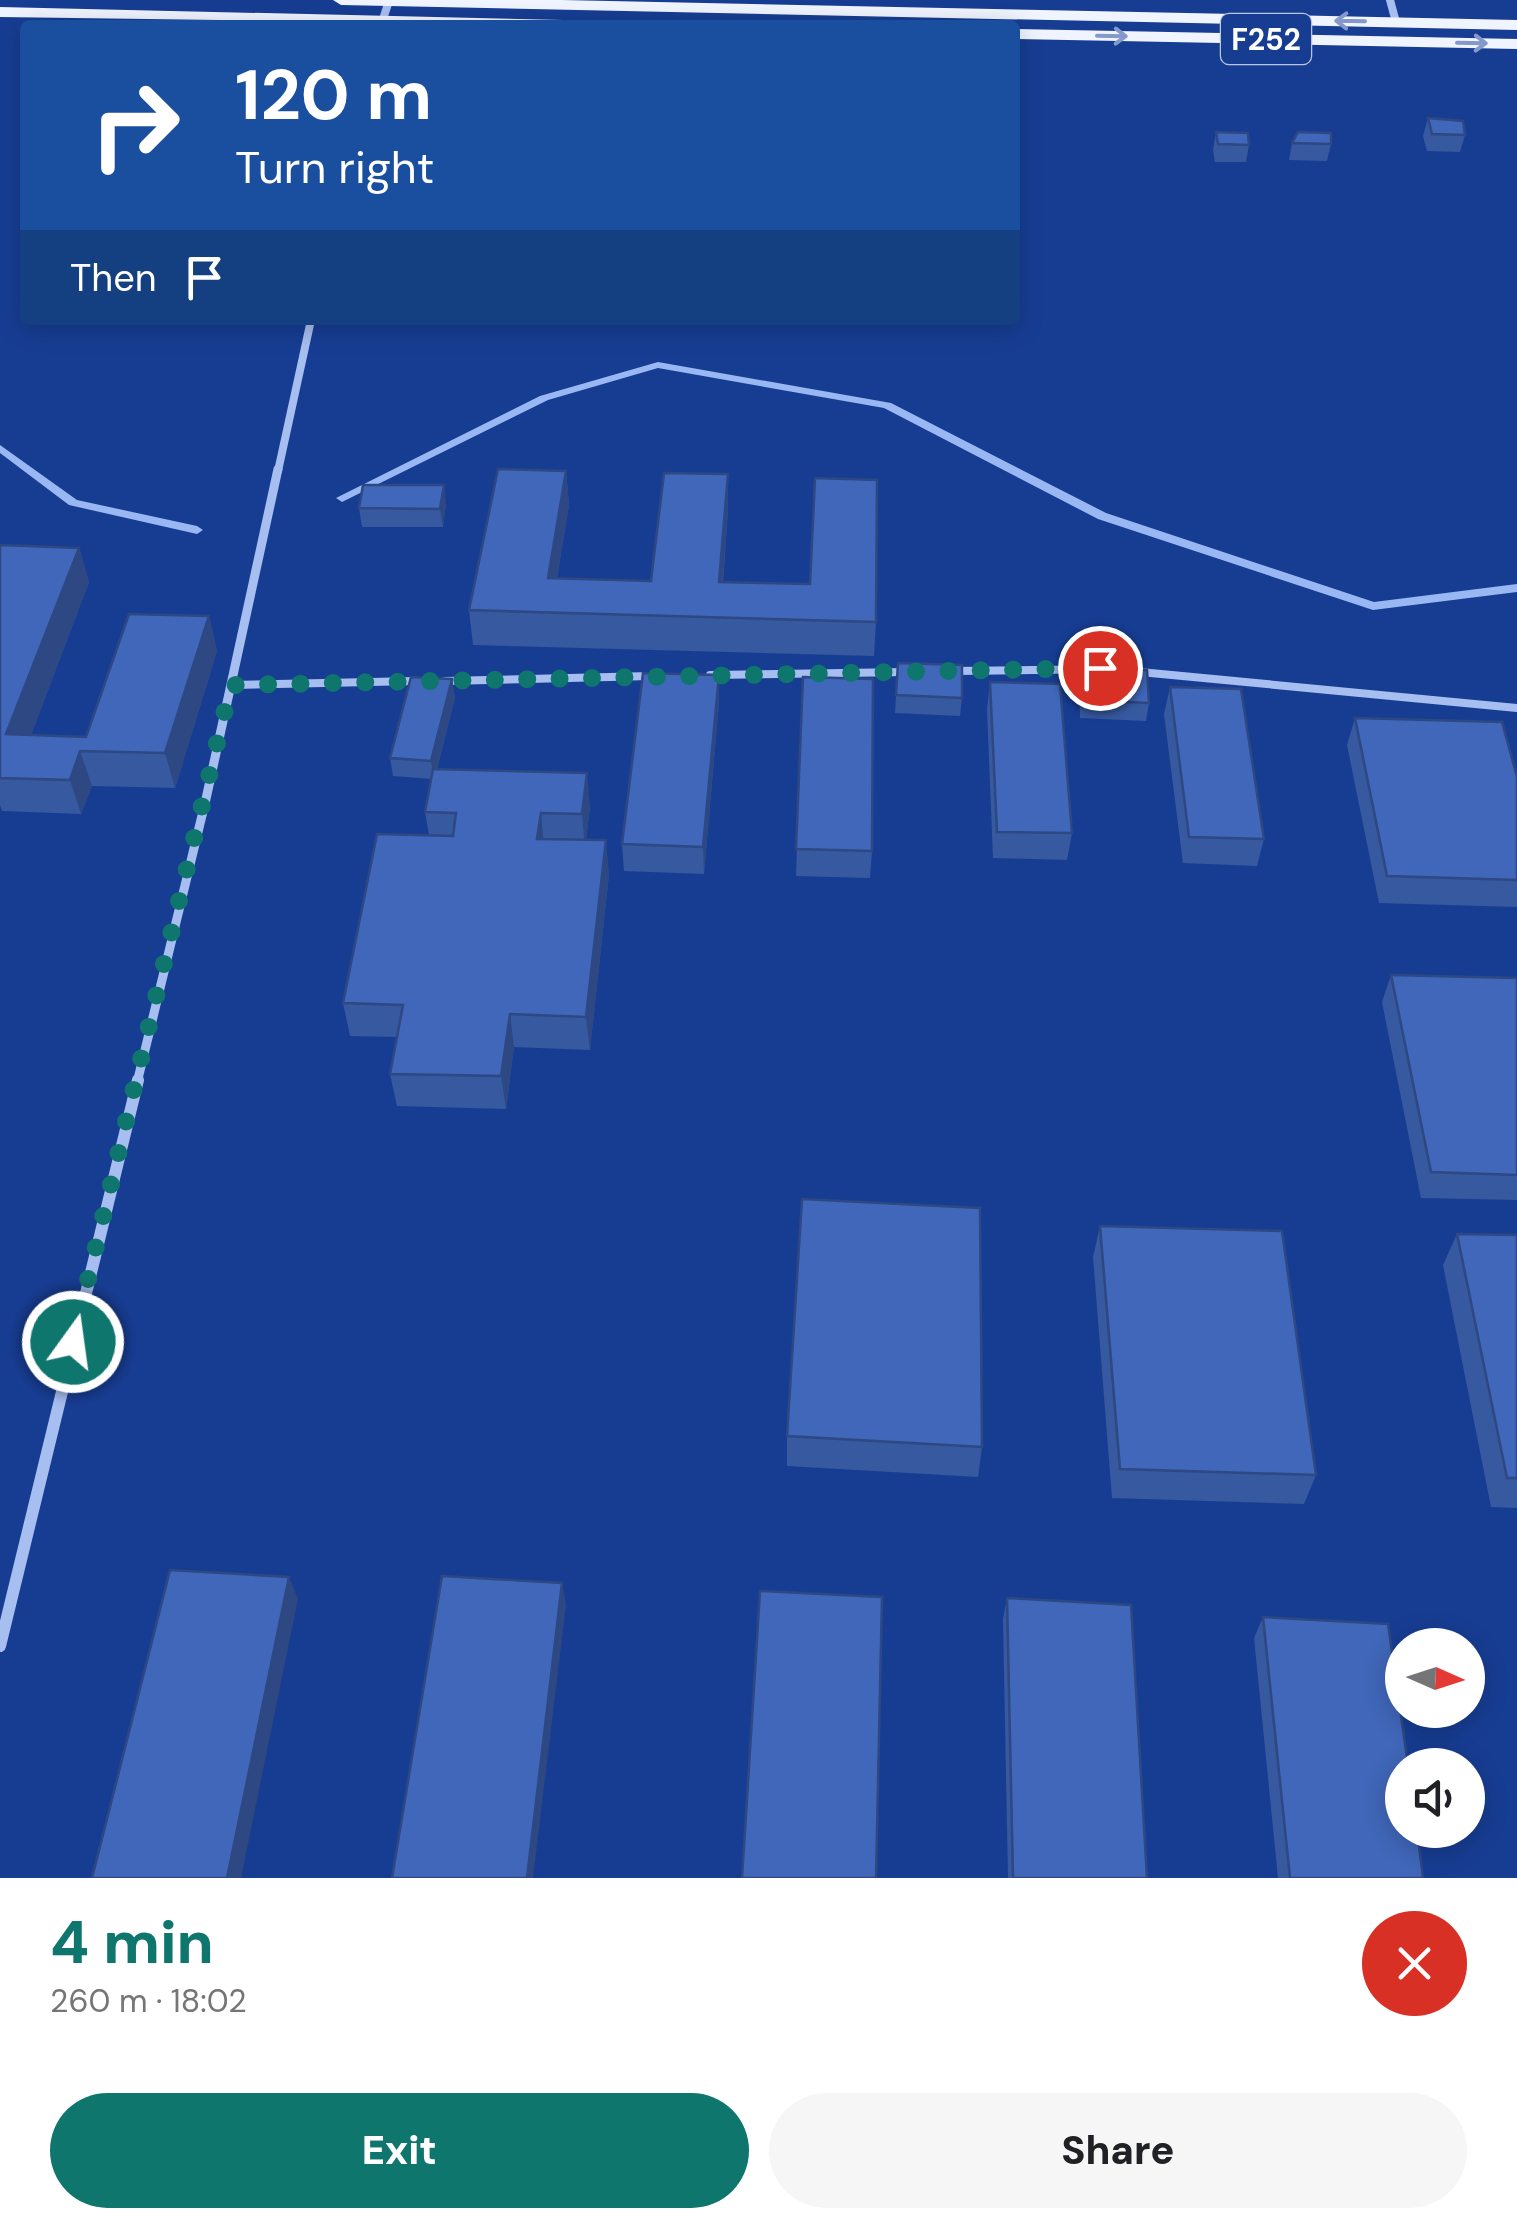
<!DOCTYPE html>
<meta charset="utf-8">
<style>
:root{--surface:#fff;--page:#f6f6f6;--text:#202124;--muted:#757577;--accent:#0f766e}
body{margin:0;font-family:"DM Sans",sans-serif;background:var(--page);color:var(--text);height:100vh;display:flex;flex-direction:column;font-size:38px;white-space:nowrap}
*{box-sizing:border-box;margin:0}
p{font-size:32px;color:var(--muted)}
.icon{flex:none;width:55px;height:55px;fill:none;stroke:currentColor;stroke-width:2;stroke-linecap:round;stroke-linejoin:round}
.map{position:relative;height:1878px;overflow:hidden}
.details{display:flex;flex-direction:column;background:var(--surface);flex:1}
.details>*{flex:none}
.guide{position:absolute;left:20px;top:20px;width:1000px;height:305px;border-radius:10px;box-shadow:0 5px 25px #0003;background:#1a4fa0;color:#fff;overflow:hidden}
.needle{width:65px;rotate:93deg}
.buttons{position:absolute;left:1385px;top:1628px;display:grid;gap:20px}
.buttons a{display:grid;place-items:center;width:100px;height:100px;border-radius:50%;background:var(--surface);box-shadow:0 5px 25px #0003;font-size:50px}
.pin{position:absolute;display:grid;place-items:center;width:85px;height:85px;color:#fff;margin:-42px;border:5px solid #fff;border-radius:50%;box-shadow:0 2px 10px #0007}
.me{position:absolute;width:110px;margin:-55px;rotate:14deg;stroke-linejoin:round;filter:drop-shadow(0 0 8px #0008)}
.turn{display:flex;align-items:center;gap:35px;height:210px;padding:0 50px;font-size:45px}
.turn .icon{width:130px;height:130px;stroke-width:2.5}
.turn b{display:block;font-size:70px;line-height:85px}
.then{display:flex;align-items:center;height:95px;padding:0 50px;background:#0003;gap:20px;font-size:38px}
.round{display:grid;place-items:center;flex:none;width:105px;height:105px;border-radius:52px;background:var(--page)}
.summary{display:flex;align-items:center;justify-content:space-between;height:170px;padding:0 50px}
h1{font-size:60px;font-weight:800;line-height:75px;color:var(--accent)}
.action{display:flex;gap:20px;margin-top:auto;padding:20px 50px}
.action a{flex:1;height:115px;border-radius:60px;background:var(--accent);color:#fff;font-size:40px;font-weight:800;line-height:115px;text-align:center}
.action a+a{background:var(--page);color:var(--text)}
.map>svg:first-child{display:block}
</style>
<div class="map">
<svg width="1517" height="1878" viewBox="0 0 1517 1878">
<rect width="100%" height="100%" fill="#173d93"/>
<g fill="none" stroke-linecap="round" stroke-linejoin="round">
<g fill="#99b7f3" fill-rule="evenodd">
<path d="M 658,362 L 891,403 L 1106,513 L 1374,602 L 1517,584 L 1517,592 L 1373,610 L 1098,519 L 884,408 L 658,368 L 548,400 L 346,500 L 342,502 L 336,498 L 540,396 Z"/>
<path d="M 0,445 L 77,500 L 197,526 L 203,530 L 197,534 L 69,505 L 0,453 Z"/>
</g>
<g stroke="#a7bef0" stroke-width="8">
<path d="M 955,671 L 1111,669"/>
<path d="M 1140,672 L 1517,708"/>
<path d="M 710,675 L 906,672"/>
<path d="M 445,681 L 651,676"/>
<path d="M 231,685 L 416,681"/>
</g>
<g stroke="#a7bef0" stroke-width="8">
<path d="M 1390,0 L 1396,22"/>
<path d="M 381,25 L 389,1"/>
<path d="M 278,471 L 311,320"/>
</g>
<path stroke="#a7bef0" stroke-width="9" d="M 137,1083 L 206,799 L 278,469"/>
<path stroke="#a7bef0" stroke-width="12" d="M 0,1646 L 138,1080"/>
<g fill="#f0f4ff" fill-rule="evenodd">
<path d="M 333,0 L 562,0 L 1517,20 L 1517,30 L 341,5 Z"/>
<path d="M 0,7 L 563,20 L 571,25 L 0,17 Z"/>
<path d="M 1015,29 L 1517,39 L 1517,49 L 1015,39 Z"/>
</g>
</g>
<g fill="#3759a0">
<path d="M 1428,118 L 1465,135 L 1460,152 L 1427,151 L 1423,136 Z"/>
<path d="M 1216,132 L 1249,145 L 1246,162 L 1215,162 L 1213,150 Z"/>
<path d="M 1292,143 L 1331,144 L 1327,161 L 1289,160 Z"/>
<path d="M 566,471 L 569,505 L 557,578 L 651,581 L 728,474 L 728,509 L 723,582 L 876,622 L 874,656 L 473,645 L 469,610 Z"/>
<path d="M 446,504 L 443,527 L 362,527 L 359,508 Z"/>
<path d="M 0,545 L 79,548 L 89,582 L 31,735 L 86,737 L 209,616 L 217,651 L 175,788 L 92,786 L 81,814 L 2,811 L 0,805 Z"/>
<path d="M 898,663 L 962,698 L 960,716 L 895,713 Z"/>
<path d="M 1082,668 L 1149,703 L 1146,721 L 1080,718 L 1079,686 Z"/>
<path d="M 719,675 L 719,702 L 704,874 L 624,871 L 622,844 Z"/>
<path d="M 803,677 L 872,851 L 870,878 L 796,876 Z"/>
<path d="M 452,679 L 455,698 L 437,769 L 590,807 L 586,840 L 609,874 L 590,1050 L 514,1047 L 506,1109 L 397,1106 L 390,1074 L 397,1037 L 350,1036 L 343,1003 L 429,835 L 425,812 L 432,779 L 393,776 L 390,758 Z"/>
<path d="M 990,682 L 1072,833 L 1067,860 L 993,858 L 987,709 Z"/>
<path d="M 1170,687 L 1264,839 L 1257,866 L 1183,863 L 1164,714 Z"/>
<path d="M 1355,718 L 1517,777 L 1517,907 L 1379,903 L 1347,745 Z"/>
<path d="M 1391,975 L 1517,978 L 1517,1200 L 1421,1198 L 1382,1002 Z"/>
<path d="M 1100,1226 L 1316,1475 L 1304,1504 L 1112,1498 L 1093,1257 Z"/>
<path d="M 1457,1234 L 1517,1235 L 1517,1508 L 1491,1507 L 1443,1265 Z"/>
<path d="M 787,1436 L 982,1447 L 978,1477 L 787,1466 Z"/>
<path d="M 1007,1598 L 1147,1878 L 1008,1878 L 1003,1619 Z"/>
<path d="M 1263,1617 L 1423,1878 L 1278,1878 L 1254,1638 Z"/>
</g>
<g fill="#2d4882">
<path d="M 566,471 L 569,505 L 551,612 L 548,578 Z"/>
<path d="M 728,474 L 728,509 L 720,616 L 719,582 Z"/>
<path d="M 444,485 L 446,504 L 443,527 L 440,509 Z"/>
<path d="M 79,548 L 89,582 L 18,769 L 6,734 Z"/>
<path d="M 209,616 L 217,651 L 175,788 L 165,753 Z"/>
<path d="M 719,675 L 719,702 L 704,874 L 703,847 Z"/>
<path d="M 452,679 L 455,698 L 434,779 L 431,761 Z"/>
<path d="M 80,751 L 92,786 L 81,814 L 70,780 Z"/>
<path d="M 587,773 L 590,807 L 585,848 L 582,814 Z"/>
<path d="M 541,813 L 544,847 L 537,839 Z"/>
<path d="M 606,840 L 609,874 L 590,1050 L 586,1017 Z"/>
<path d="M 510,1014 L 514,1047 L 506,1109 L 501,1076 Z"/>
<path d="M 289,1577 L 298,1599 L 241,1878 L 227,1878 Z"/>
<path d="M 562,1583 L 566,1605 L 533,1878 L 527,1878 Z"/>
</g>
<g fill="#4067ba" stroke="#2d4882" stroke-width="2.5">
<path d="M 1428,118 L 1463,121 L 1465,135 L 1432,134 Z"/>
<path d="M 1216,132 L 1248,133 L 1249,145 L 1218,144 Z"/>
<path d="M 1298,132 L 1331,133 L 1331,144 L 1292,143 Z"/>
<path d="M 498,469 L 566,471 L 548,578 L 651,581 L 664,473 L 728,474 L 719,582 L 810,584 L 815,478 L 877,480 L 876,622 L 469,610 Z"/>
<path d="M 363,485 L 444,485 L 440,509 L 359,508 Z"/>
<path d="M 0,545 L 79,548 L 6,734 L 86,737 L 129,614 L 209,616 L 165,753 L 80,751 L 70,780 L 0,778 Z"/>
<path d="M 898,663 L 962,665 L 962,698 L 896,695 Z"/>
<path d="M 1082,668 L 1147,670 L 1149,703 L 1082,700 Z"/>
<path d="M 643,673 L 719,675 L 703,847 L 622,844 Z"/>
<path d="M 411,677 L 452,679 L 431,761 L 390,758 Z"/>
<path d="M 803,677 L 873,679 L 872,851 L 796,849 Z"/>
<path d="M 990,682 L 1060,684 L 1072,833 L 997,832 Z"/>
<path d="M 1170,687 L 1241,689 L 1264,839 L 1189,837 Z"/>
<path d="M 1355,718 L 1502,722 L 1517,777 L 1517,880 L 1387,876 Z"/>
<path d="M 433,769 L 587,773 L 582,814 L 541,813 L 537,839 L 606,840 L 586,1017 L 510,1014 L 501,1076 L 390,1074 L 403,1005 L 343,1003 L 377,834 L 453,836 L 456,813 L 425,812 Z"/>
<path d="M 1391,975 L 1517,978 L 1517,1175 L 1431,1172 Z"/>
<path d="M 802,1199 L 980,1208 L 982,1447 L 787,1436 Z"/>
<path d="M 1100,1226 L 1282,1231 L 1316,1475 L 1120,1469 Z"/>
<path d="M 1457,1234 L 1517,1235 L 1517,1478 L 1507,1478 Z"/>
<path d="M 170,1570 L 289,1577 L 227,1878 L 92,1878 Z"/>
<path d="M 442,1576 L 562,1583 L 527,1878 L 392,1878 Z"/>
<path d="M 760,1591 L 882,1597 L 876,1878 L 742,1878 Z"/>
<path d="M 1007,1598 L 1131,1605 L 1147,1878 L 1013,1878 Z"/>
<path d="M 1263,1617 L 1388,1624 L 1408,1765 L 1402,1765 L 1402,1830 L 1417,1830 L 1423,1878 L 1290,1878 Z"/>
</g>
<defs><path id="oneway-shaft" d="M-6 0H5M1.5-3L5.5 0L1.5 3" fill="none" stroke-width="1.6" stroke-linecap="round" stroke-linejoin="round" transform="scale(2.5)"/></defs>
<g stroke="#8498c9">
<use href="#oneway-shaft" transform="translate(1350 21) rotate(-179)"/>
<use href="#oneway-shaft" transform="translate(1112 36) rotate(1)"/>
<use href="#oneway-shaft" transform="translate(1472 43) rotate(1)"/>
</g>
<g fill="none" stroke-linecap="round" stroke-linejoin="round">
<path stroke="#0f766e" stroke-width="18" stroke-dasharray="0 32.4" d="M 73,1342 L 231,685 L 1100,668"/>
</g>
<g text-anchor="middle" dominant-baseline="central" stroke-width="8" stroke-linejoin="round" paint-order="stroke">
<rect fill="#173d93" stroke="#b9c5df" stroke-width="2.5" x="1221" y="14" width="90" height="50" rx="8"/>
<g font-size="30" font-weight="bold" fill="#fff">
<text x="1266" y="39">F252</text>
</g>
</g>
</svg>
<div class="buttons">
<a><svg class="needle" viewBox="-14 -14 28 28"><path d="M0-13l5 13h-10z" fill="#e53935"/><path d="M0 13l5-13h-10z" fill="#757577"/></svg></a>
<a><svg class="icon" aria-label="sound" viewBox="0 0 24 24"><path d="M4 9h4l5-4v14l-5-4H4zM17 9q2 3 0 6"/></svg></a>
</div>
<div class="pin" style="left:1100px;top:668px;background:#d93025"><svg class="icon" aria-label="arrive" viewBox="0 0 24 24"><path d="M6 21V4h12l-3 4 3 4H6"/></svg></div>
<svg class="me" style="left:73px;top:1342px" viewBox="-20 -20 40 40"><circle r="17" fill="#0f766e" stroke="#fff" stroke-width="3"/><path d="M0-11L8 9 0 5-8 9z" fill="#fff"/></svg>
<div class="guide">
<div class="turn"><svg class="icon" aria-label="right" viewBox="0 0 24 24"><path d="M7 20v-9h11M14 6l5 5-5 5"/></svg><div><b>120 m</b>Turn right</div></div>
<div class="then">Then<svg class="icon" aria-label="arrive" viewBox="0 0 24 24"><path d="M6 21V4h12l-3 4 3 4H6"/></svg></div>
</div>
</div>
<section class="details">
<div class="summary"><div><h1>4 min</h1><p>260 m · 18:02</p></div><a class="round" style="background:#d93025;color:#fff"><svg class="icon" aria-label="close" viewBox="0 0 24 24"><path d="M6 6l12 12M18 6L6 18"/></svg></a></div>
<div class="action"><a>Exit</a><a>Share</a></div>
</section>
